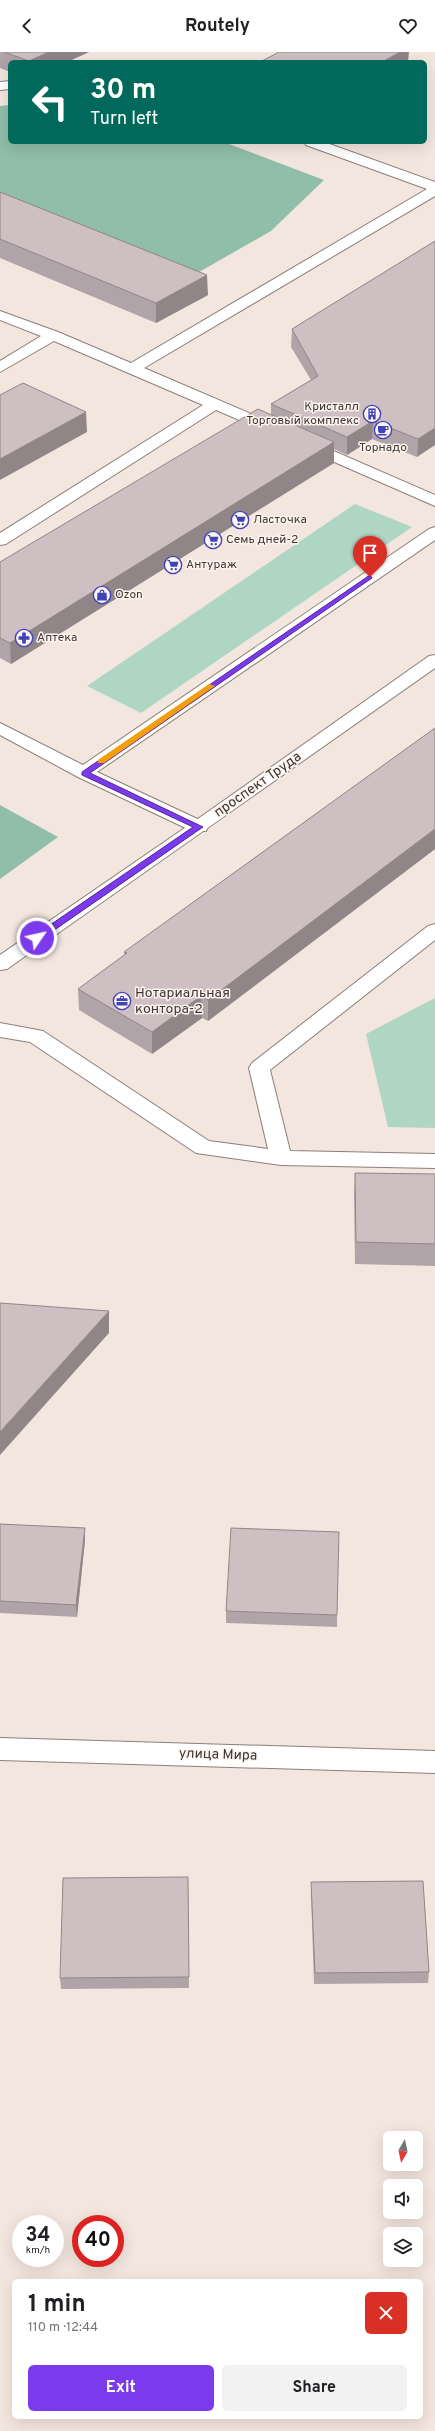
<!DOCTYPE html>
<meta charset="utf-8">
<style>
:root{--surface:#fff;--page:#f2f2f2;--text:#202124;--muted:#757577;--accent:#7c3aed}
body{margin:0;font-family:Overpass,sans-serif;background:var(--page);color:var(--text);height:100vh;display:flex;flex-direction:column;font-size:15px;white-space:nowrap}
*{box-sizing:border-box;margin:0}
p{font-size:13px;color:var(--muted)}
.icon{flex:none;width:22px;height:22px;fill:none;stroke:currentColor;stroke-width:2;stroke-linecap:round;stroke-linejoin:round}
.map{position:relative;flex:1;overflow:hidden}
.details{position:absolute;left:12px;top:2227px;width:411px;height:140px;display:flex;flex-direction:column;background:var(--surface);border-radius:6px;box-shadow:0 4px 16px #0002}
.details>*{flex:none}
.banner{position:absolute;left:8px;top:8px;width:419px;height:84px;border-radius:6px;box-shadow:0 4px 16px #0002;background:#00695c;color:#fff;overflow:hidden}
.needle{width:26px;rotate:189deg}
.fabs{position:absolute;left:383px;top:2079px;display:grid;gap:8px}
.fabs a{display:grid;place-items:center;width:40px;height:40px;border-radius:6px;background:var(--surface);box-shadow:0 4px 16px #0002;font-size:20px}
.speed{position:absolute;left:12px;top:2163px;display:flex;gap:8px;font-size:20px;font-weight:700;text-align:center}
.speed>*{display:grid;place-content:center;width:52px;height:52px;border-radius:50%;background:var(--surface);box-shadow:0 4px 16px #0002;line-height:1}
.speed small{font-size:10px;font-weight:400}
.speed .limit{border:6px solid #d22;background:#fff;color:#111}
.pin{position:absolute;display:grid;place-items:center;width:34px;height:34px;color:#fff;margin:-41px -17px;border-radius:50% 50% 50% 0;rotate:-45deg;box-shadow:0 0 4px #0007}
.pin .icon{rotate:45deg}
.me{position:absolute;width:44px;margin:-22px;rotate:56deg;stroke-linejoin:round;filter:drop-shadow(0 0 3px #0008)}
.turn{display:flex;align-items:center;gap:14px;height:84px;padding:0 16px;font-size:18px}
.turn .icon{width:52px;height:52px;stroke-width:2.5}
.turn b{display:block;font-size:28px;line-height:34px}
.round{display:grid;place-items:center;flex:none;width:42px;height:42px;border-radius:6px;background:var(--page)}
.overview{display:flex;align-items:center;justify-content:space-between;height:68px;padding:0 16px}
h1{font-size:24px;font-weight:700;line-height:30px}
.action{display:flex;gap:8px;margin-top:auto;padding:8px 16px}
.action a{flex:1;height:46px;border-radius:6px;background:var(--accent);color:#fff;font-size:16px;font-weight:700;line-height:46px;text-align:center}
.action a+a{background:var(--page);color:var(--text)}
header{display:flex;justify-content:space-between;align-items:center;height:52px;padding:0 16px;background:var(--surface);font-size:18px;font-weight:700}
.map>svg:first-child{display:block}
</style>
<header><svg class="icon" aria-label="back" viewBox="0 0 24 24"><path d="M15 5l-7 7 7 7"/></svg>Routely<svg class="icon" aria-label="heart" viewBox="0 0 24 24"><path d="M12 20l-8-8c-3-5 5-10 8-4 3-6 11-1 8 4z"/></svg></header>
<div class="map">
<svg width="435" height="2379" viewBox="0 0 435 2379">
<rect width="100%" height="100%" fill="#f3e6de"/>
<g fill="#afd5c3">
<path d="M 355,452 L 412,475 L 141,661 L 87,634 Z"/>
<path d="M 435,946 L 435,1076 L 388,1075 L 366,982 Z"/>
</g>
<g fill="#90bea8">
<path d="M 10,53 L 10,90 L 224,90 L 324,128 L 271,179 L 192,224 L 0,151 L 0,54 Z"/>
<path d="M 0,753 L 58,785 L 0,827 Z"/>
</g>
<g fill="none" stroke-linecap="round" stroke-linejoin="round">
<defs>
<g id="lane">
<path d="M 10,29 L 10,37 L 0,38 L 0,30 Z"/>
<path d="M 304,90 L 324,90 L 435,130 L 435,144 L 144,316 L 279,374 L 281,377 L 279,380 L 267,380 L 216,358 L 6,492 L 0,493 L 0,481 L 203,353 L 54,289 L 0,320 L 0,309 L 41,284 L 0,268 L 0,259 L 58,280 L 131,311 L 427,137 L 306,93 Z"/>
<path d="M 306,387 L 435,443 L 435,454 L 300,395 L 298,392 Z"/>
<path d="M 435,475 L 435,488 L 97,720 L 206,771 L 208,775 L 206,779 L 192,779 L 78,725 L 0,683 L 0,671 L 83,713 L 429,477 Z"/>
<path d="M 435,872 L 435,888 L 270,1018 L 290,1099 L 435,1102 L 435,1116 L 281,1113 L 196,1101 L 30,990 L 0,985 L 0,971 L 43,979 L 209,1089 L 268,1097 L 249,1016 L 252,1011 L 428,874 Z"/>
</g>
<g id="secondary">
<path d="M 435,603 L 435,616 L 7,917 L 0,918 L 0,903 L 192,771 L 429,604 Z"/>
<path d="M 0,1686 L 435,1699 L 435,1721 L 0,1708 Z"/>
</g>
</defs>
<use href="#lane" stroke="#8b7f79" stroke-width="2"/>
<use href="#secondary" stroke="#8b7f79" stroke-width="2"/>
<use href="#lane" fill="#fff" fill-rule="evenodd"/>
<use href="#secondary" fill="#fff" fill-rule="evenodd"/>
</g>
<g fill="#b1a4a8">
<path d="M 0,0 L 89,0 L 67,10 L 10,10 L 10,20 L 0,16 Z"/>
<path d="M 0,140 L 208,243 L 156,271 L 0,206 Z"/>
<path d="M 435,189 L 417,405 L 372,387 L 347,403 L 334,397 L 334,411 L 11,612 L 0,606 L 0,510 L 271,363 L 271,352 L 311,328 L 291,295 L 292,277 Z"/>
<path d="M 435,676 L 435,797 L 208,969 L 202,966 L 152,1002 L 79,958 L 78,937 L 124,903 L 124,900 Z"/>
<path d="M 355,1121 L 435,1122 L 435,1214 L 355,1212 L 354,1143 Z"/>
<path d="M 0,1472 L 85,1476 L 85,1488 L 77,1565 L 0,1561 Z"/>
<path d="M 226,1559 L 337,1563 L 337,1575 L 226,1571 Z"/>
<path d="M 188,1825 L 189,1936 L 61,1937 L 60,1926 Z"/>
<path d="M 311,1830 L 429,1920 L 428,1931 L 314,1932 L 311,1842 Z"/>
</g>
<g fill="#908688">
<path d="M 49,0 L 89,0 L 67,10 L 29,10 L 29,9 Z"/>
<path d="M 400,0 L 409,0 L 408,10 L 382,10 Z"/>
<path d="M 207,223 L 208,243 L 156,271 L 156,251 Z"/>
<path d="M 86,360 L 87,380 L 0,428 L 0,407 Z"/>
<path d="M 373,369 L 372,387 L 347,403 L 347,385 Z"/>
<path d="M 435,376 L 435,393 L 417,405 L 418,387 Z"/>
<path d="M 334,390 L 334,411 L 11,612 L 10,591 Z"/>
<path d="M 435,777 L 435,797 L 208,969 L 208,948 Z"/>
<path d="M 201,944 L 202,966 L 152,1002 L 152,980 Z"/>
<path d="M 109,1259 L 109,1281 L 0,1403 L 0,1380 Z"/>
<path d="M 85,1476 L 85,1488 L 77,1565 L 76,1553 Z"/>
</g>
<g fill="#cebfc3" stroke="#908688">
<path d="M 4,0 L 49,0 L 29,9 Z"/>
<path d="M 279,0 L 400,0 L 382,10 L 260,10 Z"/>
<path d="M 0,140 L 207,223 L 156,251 L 0,187 Z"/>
<path d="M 435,189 L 435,376 L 418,387 L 373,369 L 347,385 L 271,352 L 318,324 L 292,277 Z"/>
<path d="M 23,331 L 86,360 L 0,407 L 0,343 Z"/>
<path d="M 258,357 L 334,390 L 10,591 L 0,586 L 0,510 Z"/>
<path d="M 435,676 L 435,777 L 208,948 L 201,944 L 152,980 L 78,937 L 127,901 L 124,900 Z"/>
<path d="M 355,1121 L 435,1122 L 435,1192 L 356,1190 Z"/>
<path d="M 0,1251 L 109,1259 L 0,1380 Z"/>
<path d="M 0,1472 L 85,1476 L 76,1553 L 0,1549 Z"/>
<path d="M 231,1476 L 339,1480 L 337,1563 L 226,1559 Z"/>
<path d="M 188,1825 L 189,1925 L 60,1926 L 63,1826 Z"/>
<path d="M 423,1829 L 429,1920 L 315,1921 L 311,1830 Z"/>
</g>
<path fill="#7c3aed" stroke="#51269a" d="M 370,523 L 372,526 L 90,721 L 203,775 L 40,888 L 34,888 L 34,884 L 193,775 L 82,723 L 82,720 Z"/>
<path fill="#f59e0b" d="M 209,632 L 215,634 L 104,711 L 98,711 L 98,708 Z"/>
<defs>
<symbol id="building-ring" viewBox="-11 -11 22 22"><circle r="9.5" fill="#fef4ee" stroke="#3f43b8" stroke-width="1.5"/><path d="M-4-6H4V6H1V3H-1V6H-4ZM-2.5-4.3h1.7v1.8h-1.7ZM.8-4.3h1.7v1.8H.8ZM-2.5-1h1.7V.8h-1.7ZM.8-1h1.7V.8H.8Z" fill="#3f43b8"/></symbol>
<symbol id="cafe-ring" viewBox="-11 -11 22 22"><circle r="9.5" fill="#fef4ee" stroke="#3f43b8" stroke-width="1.5"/><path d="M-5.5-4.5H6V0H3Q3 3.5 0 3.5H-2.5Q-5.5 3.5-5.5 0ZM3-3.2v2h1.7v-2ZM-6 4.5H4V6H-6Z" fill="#3f43b8"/></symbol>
<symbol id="supermarket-ring" viewBox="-11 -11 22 22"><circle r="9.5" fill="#fef4ee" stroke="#3f43b8" stroke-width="1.5"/><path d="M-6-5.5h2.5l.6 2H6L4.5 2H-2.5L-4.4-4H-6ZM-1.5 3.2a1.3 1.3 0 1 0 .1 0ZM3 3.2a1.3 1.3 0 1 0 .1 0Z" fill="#3f43b8"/></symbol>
<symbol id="shop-ring" viewBox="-11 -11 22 22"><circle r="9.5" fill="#fef4ee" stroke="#3f43b8" stroke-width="1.5"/><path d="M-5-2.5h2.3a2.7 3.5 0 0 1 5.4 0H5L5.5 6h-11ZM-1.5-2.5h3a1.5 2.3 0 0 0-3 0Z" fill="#3f43b8"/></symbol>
<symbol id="pharmacy-ring" viewBox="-11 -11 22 22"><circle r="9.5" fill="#fef4ee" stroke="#3f43b8" stroke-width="1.5"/><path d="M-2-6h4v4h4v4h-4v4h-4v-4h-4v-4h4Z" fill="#3f43b8"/></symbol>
<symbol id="office-ring" viewBox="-11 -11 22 22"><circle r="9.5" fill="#fef4ee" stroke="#3f43b8" stroke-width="1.5"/><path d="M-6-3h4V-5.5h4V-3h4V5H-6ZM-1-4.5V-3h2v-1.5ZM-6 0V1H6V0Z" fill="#3f43b8"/></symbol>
</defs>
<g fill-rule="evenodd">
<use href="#building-ring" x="362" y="352" width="20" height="20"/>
<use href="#cafe-ring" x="373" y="368" width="20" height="20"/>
<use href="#supermarket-ring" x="230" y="458" width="20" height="20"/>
<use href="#supermarket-ring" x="203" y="478" width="20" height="20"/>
<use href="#supermarket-ring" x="163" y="503" width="20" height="20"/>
<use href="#shop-ring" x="92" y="533" width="20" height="20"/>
<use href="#pharmacy-ring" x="14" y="576" width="20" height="20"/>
<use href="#office-ring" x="112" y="939" width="20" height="20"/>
</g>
<g text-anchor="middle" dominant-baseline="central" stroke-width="3" stroke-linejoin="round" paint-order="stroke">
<g font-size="12" fill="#3c3734" stroke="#fef4ee" text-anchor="start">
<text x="359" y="355" text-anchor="end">Кристалл<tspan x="359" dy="14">Торговый комплекс</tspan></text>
<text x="383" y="396" text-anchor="middle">Торнадо</text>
<text x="253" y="468">Ласточка</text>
<text x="226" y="488">Семь дней-2</text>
<text x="186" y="513">Антураж</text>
<text x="115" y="543">Ozon</text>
<text x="37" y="586">Аптека</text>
</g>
<g font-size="14" fill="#3c3734" stroke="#fef4ee">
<text transform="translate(258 733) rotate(-35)">проспект Труда</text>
<text transform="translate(218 1703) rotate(2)">улица Мира</text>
</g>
<g font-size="14" fill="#3c3734" stroke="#fef4ee" text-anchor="start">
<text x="135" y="941">Нотариальная<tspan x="135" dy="16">контора-2</tspan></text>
</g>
</g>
</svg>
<div class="fabs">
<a><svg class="needle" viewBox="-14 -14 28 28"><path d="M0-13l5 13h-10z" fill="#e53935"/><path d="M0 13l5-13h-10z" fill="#757577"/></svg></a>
<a><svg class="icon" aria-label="sound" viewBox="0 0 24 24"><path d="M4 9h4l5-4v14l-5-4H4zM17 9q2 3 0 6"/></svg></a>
<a><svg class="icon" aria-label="layers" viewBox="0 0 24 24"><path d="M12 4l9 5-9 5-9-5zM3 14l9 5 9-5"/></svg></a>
</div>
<div class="speed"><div>34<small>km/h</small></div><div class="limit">40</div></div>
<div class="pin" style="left:370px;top:525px;background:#d93025"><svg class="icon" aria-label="arrive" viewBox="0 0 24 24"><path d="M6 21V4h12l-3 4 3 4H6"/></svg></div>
<svg class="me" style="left:37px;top:886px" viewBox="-20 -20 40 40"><circle r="17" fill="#7c3aed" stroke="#fff" stroke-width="3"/><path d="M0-11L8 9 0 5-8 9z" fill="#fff"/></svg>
<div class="banner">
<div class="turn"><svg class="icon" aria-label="left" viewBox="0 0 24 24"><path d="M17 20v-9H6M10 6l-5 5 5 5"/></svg><div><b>30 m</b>Turn left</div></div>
</div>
<section class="details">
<div class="overview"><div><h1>1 min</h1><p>110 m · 12:44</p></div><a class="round" style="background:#d93025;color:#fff"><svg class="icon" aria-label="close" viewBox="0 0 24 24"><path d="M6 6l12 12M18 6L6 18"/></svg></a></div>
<div class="action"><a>Exit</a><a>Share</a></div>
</section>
</div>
